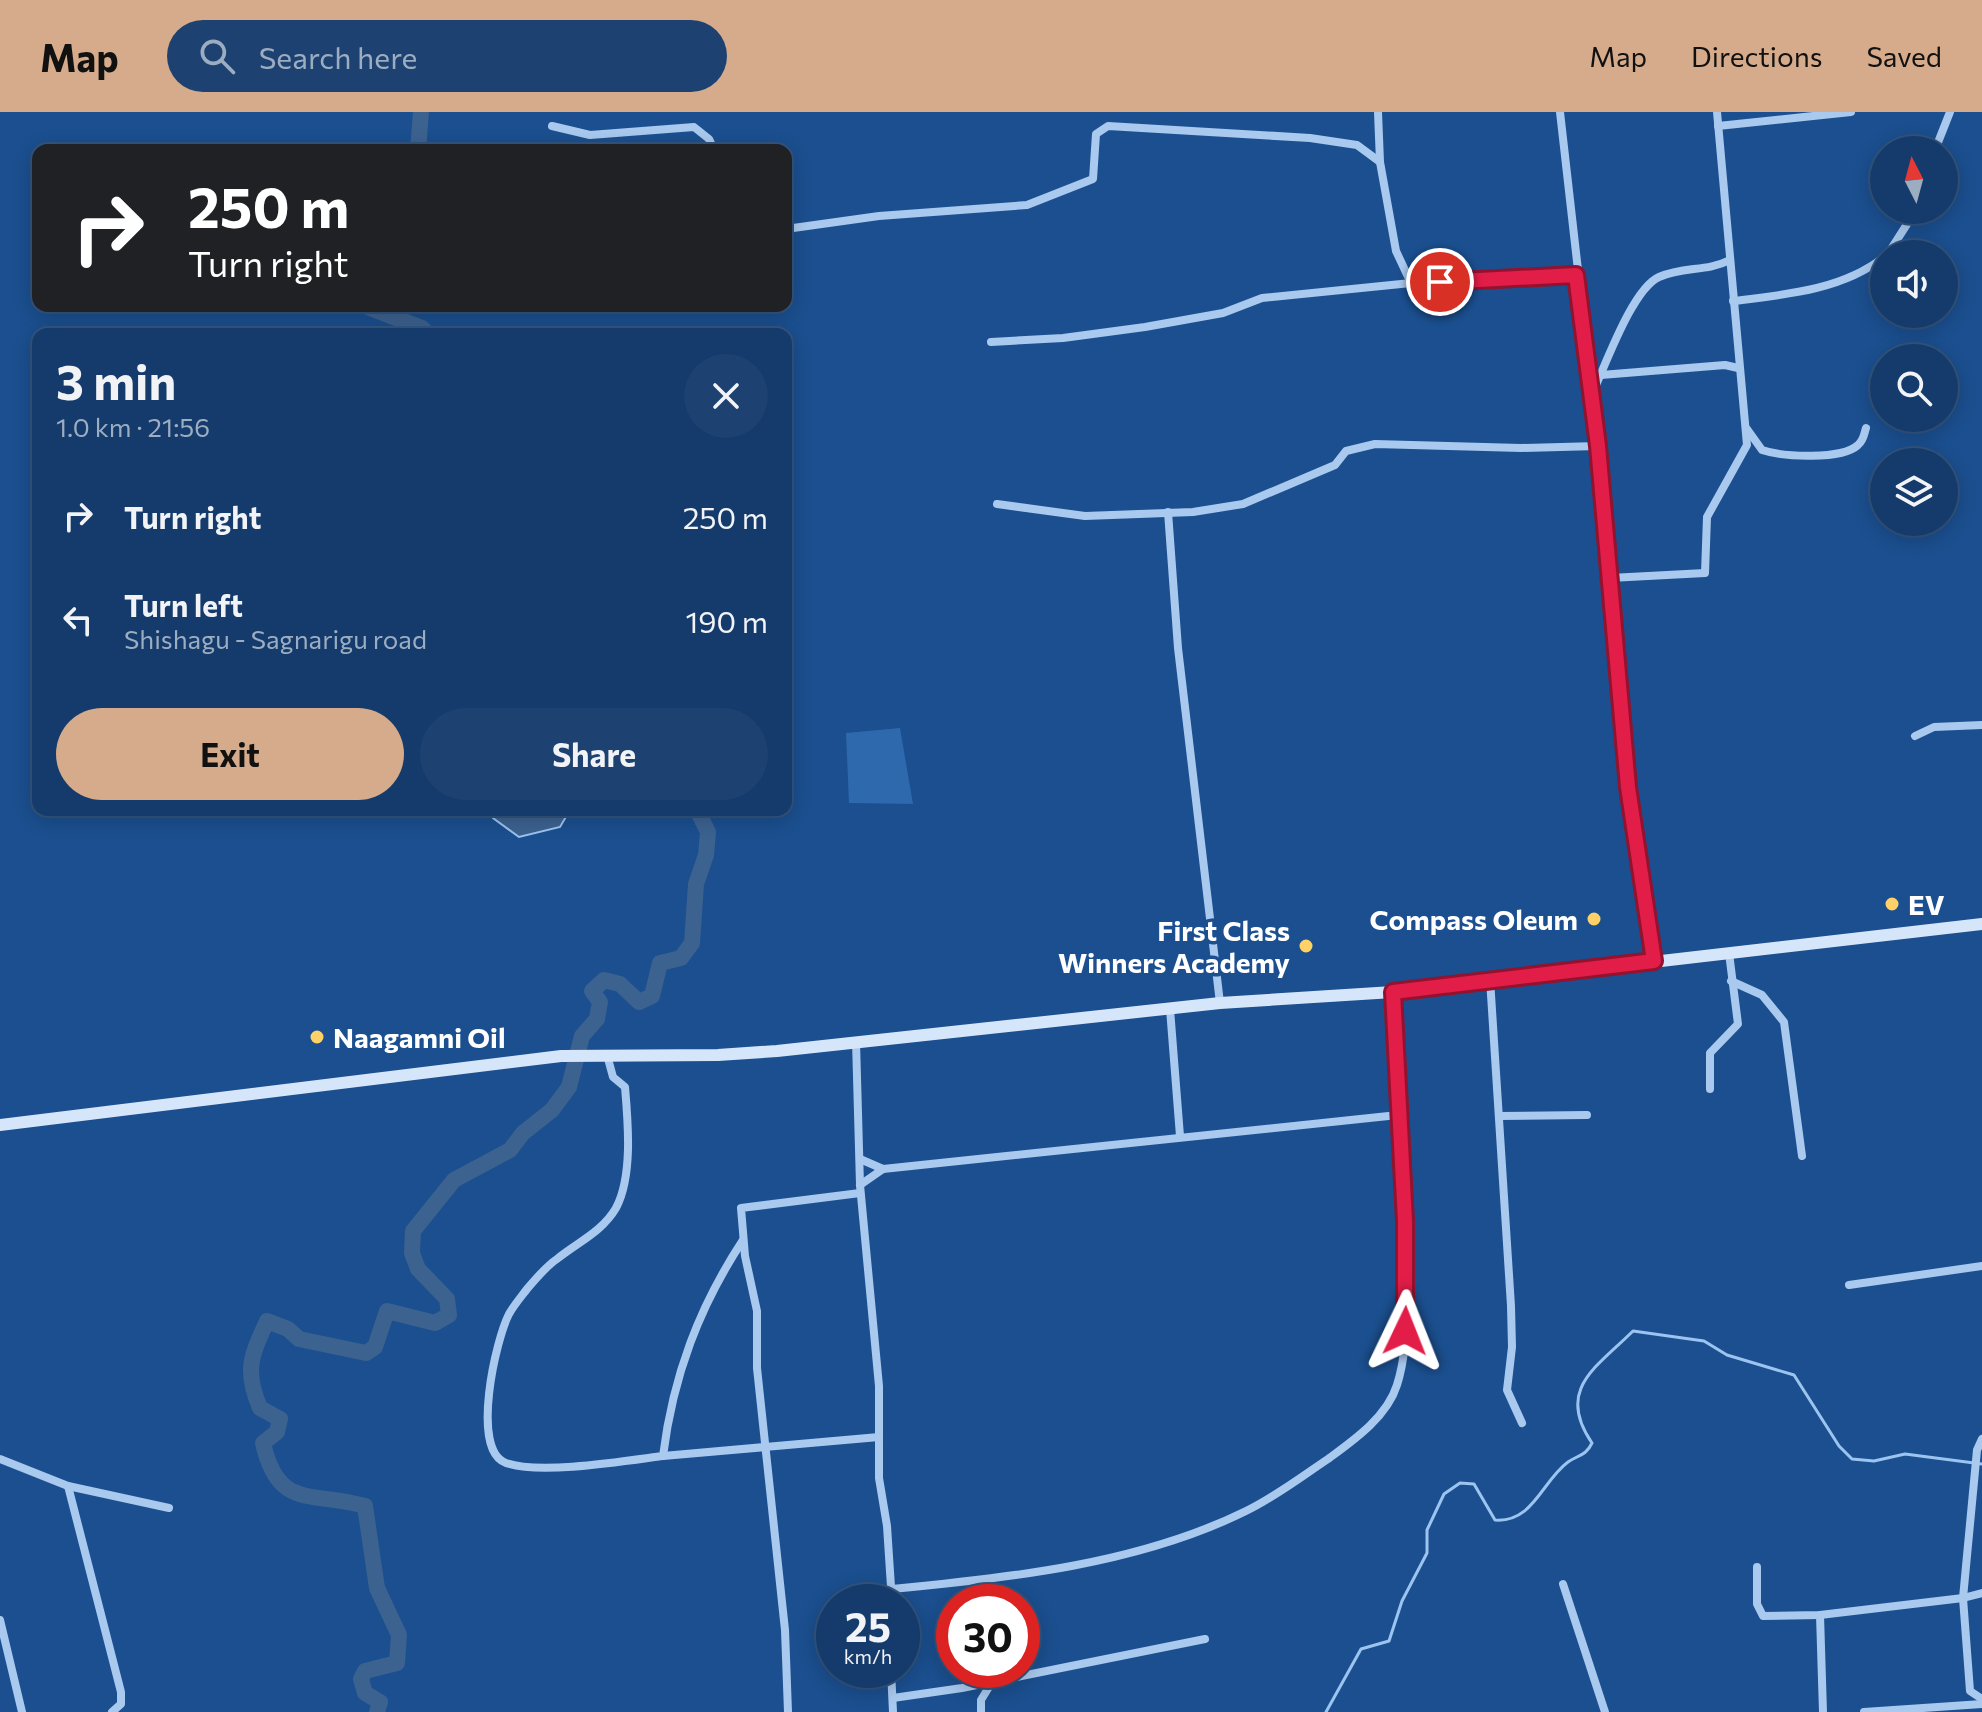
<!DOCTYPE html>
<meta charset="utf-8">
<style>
:root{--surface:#143b6b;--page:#1d4271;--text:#f1f3f6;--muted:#9dadc1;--line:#33557e;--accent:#d6ab8b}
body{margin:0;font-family:Commissioner,sans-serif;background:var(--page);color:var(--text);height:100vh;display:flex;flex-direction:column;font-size:30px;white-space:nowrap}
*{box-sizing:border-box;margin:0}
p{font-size:26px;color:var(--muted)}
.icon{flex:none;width:44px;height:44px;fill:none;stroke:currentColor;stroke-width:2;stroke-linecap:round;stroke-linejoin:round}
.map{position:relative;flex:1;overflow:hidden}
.details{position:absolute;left:32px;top:216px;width:760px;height:488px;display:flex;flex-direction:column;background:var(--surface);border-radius:16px;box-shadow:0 4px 20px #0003,0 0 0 2px var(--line)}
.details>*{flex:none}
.top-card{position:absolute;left:32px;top:32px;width:760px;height:168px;border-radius:16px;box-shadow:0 4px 20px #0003,0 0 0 2px var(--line);background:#202124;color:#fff;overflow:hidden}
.needle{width:52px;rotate:354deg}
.fabs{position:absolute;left:1870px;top:24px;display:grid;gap:16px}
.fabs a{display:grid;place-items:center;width:88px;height:88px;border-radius:50%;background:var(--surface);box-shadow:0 4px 20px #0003,0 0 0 2px var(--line);font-size:40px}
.speed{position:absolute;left:816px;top:1472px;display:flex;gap:16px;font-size:40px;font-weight:700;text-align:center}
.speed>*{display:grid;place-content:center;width:104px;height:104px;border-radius:50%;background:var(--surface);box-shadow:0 4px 20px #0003,0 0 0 2px var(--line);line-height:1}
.speed small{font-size:20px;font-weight:400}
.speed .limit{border:12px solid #d22;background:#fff;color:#111}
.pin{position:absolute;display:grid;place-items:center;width:68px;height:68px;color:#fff;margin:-34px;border:4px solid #fff;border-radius:50%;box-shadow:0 2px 8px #0007}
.me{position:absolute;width:88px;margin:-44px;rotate:2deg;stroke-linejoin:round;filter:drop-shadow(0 0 6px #0008)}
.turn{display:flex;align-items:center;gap:28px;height:168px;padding:0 24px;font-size:36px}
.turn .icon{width:104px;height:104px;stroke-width:2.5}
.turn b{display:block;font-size:56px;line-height:68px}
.round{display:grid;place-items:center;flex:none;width:84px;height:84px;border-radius:42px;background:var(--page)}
.summary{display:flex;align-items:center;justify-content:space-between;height:136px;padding:0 24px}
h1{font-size:48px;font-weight:700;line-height:60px}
.cta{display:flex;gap:16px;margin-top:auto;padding:16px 24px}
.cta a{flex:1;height:92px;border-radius:48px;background:var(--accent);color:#111;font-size:32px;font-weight:700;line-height:92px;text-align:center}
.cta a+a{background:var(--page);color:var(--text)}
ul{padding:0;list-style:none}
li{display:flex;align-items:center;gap:24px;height:104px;padding:0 24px}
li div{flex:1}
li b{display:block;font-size:30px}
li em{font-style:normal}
header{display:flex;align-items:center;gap:48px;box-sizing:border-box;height:112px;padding:0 40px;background:var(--accent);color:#111}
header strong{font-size:38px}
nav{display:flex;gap:44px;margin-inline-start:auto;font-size:28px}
.search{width:560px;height:72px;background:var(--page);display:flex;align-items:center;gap:20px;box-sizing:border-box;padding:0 28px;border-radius:44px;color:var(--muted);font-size:30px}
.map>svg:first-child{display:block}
</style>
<header>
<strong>Map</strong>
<div class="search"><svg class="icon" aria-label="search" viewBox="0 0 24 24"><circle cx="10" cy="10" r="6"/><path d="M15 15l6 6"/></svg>Search here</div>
<nav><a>Map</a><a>Directions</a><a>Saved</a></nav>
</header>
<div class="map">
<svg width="1982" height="1600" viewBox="0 0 1982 1600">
<rect width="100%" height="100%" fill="#1b4f8f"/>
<path fill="#2e69ad" d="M 900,616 L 913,692 L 849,691 L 846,621 Z"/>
<path fill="#3c6290" stroke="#9cc4f0" stroke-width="2" d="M 489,698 L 570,698 L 560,715 L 519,725 L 493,706 Z"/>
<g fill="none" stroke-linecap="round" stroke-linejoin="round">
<path stroke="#9cc4f0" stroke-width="3" d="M 1326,1600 L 1361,1537 L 1389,1529 L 1402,1489 L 1427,1441 L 1427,1418 L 1444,1382 L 1460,1371 L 1474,1372 L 1495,1408 C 1533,1411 1542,1369 1568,1350 C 1578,1343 1586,1344 1592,1331 C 1555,1277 1597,1255 1633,1219 L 1704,1229 L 1727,1243 L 1794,1263 L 1839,1334 L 1852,1347 L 1874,1349 L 1905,1342 L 1982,1352"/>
<g stroke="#3c6290" stroke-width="16">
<path d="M 418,38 L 421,0"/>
<path d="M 365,194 L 422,216 L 428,222"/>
<path d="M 377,1600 L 380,1590 L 365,1581 L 361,1567 L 365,1559 L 397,1551 L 399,1523 L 377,1476 L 365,1394 C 314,1379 278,1399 263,1331 L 277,1320 L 280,1307 L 260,1296 C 244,1259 251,1244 267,1209 L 288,1217 L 299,1227 L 366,1241 L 375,1235 L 387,1199 L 435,1211 L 449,1203 L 447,1187 L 418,1157 L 412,1141 L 413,1119 L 454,1068 L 510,1038 L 523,1021 L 552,998 L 569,975 L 582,924 L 597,907 L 600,890 L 592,879 L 604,868 L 620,872 L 639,890 L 652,884 L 660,851 L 681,846 L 692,831 L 696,772 L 706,743 L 708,720 L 697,698"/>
</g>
<g stroke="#a9c9ee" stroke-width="8">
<path d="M 1378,0 L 1380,50"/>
<path d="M 1560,0 L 1598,334 L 1628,675 L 1654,849"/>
<path d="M 552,14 L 590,23 L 694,15 L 709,27 L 714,38"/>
<path d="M 1718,14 L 1851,0"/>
<path d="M 1935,38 L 1950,0"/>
<path d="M 786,117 L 879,104 L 1027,93 L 1093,67 L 1096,22 L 1108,14 L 1310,26 L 1357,33 L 1380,50 L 1396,139 L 1411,171"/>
<path d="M 1888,142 L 1916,98"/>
<path d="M 1733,189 C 1784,183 1843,178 1884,145"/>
<path d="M 991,230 L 1063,226 L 1145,215 L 1223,201 L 1262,186 L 1411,171 L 1576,163"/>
<path d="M 1601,263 L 1725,253 L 1738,256"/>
<path d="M 1592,282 C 1605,255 1632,177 1659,165 C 1684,154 1706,160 1730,148"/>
<path d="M 1747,317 L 1762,338 C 1783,345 1842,348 1858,333 C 1864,328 1864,322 1866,316"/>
<path d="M 997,392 L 1085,404 L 1193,400 L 1243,392 L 1335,353 L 1346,339 L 1375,332 L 1521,336 L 1598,334"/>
<path d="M 1168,400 L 1178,536 L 1220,891"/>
<path d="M 1610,466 L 1705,461 L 1707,405 L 1747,333 L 1717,0"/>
<path d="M 1915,624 L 1934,615 L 1982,613"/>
<path d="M 1490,867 L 1511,1194 L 1512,1235 L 1507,1278 L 1522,1311"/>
<path d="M 1731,869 L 1762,883 L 1784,910 L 1802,1044"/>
<path d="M 1170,897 L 1180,1024"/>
<path d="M 856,929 L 860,1073 L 879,1274 L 879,1366 L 887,1414 L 892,1490"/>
<path d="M 607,943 L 613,965 L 625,975 C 628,1010 633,1064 616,1096 C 602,1120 578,1130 557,1147 C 545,1155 536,1167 527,1177 C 521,1185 514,1193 509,1202 C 496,1227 470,1338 506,1351 C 540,1363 625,1349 663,1344 C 673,1264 699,1195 743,1128"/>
<path d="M 1710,977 L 1710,941 L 1738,912 L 1729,841"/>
<path d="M 1499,1004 L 1587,1003"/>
<path d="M 860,1047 L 883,1057"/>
<path d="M 860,1073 L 883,1057 L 1398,1003"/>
<path d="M 1849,1173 L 1982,1154"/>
<path d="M 1982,1327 L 1977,1338 L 1963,1486 L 1970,1579 L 1982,1587"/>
<path d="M 663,1344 L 879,1325"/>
<path d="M 0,1347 L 68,1374 L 169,1396"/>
<path d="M 68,1374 L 121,1580 L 121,1592 L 112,1600"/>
<path d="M 1757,1455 L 1757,1492 L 1763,1504 L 1820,1503 L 1963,1486 L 1982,1481"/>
<path d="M 1563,1472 L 1605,1600"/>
<path d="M 892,1477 C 1009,1466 1139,1452 1246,1399 C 1275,1385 1301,1365 1328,1347 C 1354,1328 1387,1305 1397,1273 C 1416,1214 1404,1101 1400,1037 C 1396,985 1395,932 1393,880"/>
<path d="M 1820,1503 L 1823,1600"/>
<path d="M 0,1508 L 22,1600"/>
<path d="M 891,1558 L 893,1600"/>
<path d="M 893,1586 L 962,1576 L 1205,1527"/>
<path d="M 788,1600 L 785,1518 L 757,1256 L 757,1199 L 745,1144 L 741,1096 L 860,1081"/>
<path d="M 981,1600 L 981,1588 L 992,1570"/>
<path d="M 1864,1600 L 1982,1592"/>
</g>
<path stroke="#d6e6fa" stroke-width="12" d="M 0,1013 L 561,944 L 718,943 L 777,939 L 1220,891 L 1393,880 L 1982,812"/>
</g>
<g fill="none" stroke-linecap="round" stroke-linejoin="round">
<defs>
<path id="route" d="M 1405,1219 L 1405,1109 L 1393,880 L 1654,849 L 1628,675 L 1598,334 L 1576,163 L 1440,170"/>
</defs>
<use href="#route" stroke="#92132f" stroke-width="20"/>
<use href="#route" stroke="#e11d48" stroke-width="14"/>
</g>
<g fill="#ffd166" stroke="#1b4f8f" stroke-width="3">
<circle cx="1892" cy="792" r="8"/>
<circle cx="1594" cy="807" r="8"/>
<circle cx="1306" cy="834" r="8"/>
<circle cx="317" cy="925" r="8"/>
</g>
<g text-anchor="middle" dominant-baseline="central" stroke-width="7" stroke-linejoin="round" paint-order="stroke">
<g font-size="28" font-weight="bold" fill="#fff" stroke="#1b4f8f" text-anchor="start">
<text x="1908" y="792">EV</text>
<text x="1578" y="807" text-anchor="end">Compass Oleum</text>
<text x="1290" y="818" text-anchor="end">First Class<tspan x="1290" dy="32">Winners Academy</tspan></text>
<text x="333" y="925">Naagamni Oil</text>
</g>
</g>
</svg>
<div class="fabs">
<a><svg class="needle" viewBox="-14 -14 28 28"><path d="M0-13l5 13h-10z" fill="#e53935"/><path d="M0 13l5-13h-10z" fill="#9dadc1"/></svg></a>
<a><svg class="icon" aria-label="sound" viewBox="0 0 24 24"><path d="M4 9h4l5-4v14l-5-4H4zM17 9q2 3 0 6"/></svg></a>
<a><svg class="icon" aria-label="search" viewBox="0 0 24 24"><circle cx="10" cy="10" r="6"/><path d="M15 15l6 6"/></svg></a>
<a><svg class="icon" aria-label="layers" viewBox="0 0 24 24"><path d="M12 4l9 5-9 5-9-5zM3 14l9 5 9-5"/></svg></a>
</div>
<div class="speed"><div>25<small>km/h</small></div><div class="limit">30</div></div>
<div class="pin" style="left:1440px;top:170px;background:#d93025"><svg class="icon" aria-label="arrive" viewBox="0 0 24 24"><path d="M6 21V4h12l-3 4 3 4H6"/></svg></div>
<svg class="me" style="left:1405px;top:1219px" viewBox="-20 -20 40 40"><path d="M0-17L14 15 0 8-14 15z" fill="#e11d48" stroke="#fff" stroke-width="4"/></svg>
<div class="top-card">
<div class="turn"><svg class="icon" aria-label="right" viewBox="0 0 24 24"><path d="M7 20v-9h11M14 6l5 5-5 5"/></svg><div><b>250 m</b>Turn right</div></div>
</div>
<section class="details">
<div class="summary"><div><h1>3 min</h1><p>1.0 km · 21:56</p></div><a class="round"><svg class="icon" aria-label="close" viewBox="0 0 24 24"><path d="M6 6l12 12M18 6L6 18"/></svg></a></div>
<ul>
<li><svg class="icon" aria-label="right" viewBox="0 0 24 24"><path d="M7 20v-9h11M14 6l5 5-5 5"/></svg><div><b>Turn right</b></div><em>250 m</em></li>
<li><svg class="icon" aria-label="left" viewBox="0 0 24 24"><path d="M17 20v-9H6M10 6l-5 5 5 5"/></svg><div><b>Turn left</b><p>Shishagu - Sagnarigu road</p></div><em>190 m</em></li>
</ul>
<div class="cta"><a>Exit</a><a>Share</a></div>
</section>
</div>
